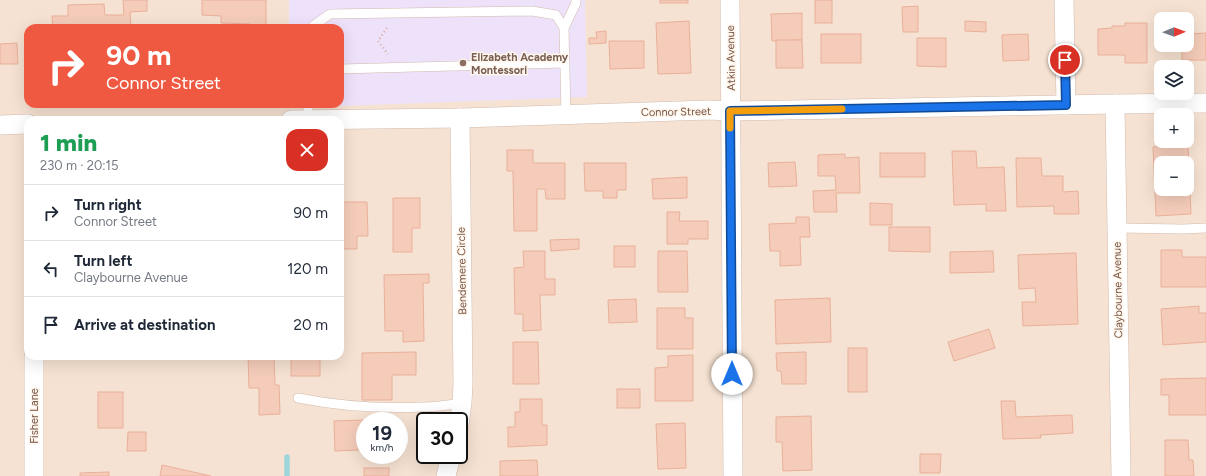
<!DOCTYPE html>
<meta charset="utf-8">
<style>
:root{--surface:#fff;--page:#f6f6f7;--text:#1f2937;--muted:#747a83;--line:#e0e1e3}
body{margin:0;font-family:Figtree,sans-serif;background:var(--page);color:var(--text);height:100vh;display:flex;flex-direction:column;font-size:15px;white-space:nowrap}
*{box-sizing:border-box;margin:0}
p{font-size:13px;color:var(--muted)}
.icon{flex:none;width:22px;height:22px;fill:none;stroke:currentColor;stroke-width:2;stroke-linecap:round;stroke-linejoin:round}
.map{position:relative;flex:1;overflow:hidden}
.side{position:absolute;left:24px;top:116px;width:320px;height:244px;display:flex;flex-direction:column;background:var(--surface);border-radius:12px;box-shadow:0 4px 16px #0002}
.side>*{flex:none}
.hud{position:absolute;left:24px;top:24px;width:320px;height:84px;border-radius:12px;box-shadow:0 4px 16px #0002;background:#ef5942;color:#fff;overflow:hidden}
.needle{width:26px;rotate:89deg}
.fabs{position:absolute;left:1154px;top:12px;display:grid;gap:8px}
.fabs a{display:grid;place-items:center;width:40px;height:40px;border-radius:8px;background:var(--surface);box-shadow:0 4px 16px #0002;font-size:20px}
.speed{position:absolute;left:356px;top:412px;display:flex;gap:8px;font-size:20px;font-weight:700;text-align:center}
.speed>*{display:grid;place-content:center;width:52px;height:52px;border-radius:50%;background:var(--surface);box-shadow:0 4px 16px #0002;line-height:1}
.speed small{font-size:10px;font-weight:400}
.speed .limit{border:2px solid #111;border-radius:6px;background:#fff;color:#111}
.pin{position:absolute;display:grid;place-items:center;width:34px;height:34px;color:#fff;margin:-17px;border:2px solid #fff;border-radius:50%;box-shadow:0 1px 4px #0007}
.me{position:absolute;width:44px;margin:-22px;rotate:0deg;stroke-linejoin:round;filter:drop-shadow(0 0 3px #0008)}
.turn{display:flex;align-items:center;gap:14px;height:84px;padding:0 16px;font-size:18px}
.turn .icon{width:52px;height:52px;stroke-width:2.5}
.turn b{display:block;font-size:28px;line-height:34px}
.round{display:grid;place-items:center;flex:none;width:42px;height:42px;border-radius:12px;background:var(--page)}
.headline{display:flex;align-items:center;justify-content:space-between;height:68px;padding:0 16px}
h1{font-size:24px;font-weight:800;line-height:30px;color:#1e9e55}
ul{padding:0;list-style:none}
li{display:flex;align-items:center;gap:12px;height:56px;padding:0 16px;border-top:1px solid var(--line)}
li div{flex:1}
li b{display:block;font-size:15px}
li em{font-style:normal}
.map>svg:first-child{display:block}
</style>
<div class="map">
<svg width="1206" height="476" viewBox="0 0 1206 476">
<rect width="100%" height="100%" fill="#fef1e4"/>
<path fill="#f6e2d2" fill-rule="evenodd" d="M 0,0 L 1206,0 L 1206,476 L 0,476 ZM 1161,19 L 1187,19 L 1187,45 L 1161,45 ZM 28,28 L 340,28 L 340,104 L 28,104 ZM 1161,67 L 1187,67 L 1187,93 L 1161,93 ZM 1161,115 L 1187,115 L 1187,141 L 1161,141 ZM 28,120 L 340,120 L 340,356 L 28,356 ZM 1161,163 L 1187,163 L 1187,189 L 1161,189 ZM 365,421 L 399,421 L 399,455 L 365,455 ZM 425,421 L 459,421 L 459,455 L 425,455 Z"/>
<path fill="#eee1fa" d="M 289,0 L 585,0 L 587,97 L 288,108 L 288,104 L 340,104 L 340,28 L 289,28 Z"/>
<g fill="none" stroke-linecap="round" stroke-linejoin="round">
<path stroke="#9dd7db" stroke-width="5.5" d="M 287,476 L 287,457"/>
</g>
<g fill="#f5ccba" stroke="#e9b099" fill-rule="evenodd">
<path d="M 123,0 L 147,0 L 147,11 L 130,12 L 131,28 L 53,28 L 52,16 L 68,16 L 68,5 L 104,4 L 105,15 L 124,15 Z"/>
<path d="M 202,0 L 266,0 L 266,28 L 250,28 L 250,24 L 221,23 L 221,16 L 202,15 Z"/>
<rect x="660" y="0" width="28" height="3"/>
<rect x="815" y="0" width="17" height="23"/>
<path d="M 918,6 L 918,32 L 903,32 L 902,7 Z"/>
<path d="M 802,13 L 802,40 L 772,41 L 771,14 Z"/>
<path d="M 689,21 L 691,73 L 658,74 L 656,23 Z"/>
<path d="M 965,21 L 986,22 L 986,32 L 965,31 Z"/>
<path d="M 1125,23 L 1147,23 L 1147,63 L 1125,63 L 1125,55 L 1098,55 L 1098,29 L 1112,28 L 1112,26 L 1125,26 Z"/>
<path d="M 606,31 L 606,43 L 589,44 L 589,38 L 597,38 L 596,32 Z"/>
<path d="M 1206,33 L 1206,60 L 1182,60 L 1182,45 L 1187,45 L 1187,34 Z"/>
<rect x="821" y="34" width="40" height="29"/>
<path d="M 1028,34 L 1029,60 L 1003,61 L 1002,35 Z"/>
<path d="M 917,38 L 946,38 L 946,67 L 917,66 Z"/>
<path d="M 776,40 L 802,40 L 803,68 L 776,68 Z"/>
<path d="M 609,41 L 644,41 L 644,68 L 610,69 Z"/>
<path d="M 17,43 L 18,64 L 0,64 L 0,44 Z"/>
<path d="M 1188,145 L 1191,214 L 1156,216 L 1153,147 ZM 1161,163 L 1187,163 L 1187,189 L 1161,189 Z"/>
<path d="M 507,150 L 533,150 L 533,163 L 565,163 L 565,199 L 546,199 L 545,189 L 537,189 L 537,231 L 514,231 L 513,171 L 507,171 Z"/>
<path d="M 952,151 L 976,151 L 977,168 L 1004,167 L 1006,211 L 986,211 L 986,204 L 954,205 Z"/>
<rect x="880" y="153" width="45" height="24"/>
<path d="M 845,154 L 845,158 L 859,157 L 860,193 L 836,193 L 837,212 L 814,212 L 813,191 L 836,190 L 835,176 L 818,176 L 818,155 Z"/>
<path d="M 1016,158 L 1041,158 L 1042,176 L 1063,176 L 1063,192 L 1078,191 L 1079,214 L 1054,214 L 1054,206 L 1017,207 Z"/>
<path d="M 795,162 L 797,186 L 769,187 L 768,163 Z"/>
<path d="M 584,163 L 626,163 L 626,190 L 617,190 L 617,198 L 603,198 L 603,191 L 585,191 Z"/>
<path d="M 687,177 L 687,198 L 653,199 L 652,179 Z"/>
<path d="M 393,198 L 420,198 L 420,228 L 412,228 L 412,252 L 393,252 Z"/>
<path d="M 340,202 L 367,202 L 368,236 L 357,236 L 357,249 L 340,249 Z"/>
<path d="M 870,203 L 892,204 L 892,225 L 870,225 Z"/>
<path d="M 667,212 L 680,212 L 679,221 L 708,221 L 708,239 L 688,239 L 688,244 L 667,244 Z"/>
<path d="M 796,217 L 809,217 L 810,237 L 800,237 L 801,265 L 780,266 L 780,251 L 770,251 L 769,224 L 796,223 Z"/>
<path d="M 889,227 L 930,227 L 930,252 L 889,251 Z"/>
<path d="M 579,239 L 579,249 L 551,251 L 550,240 Z"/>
<rect x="614" y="246" width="21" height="21"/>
<path d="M 1161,250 L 1182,250 L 1182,257 L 1206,257 L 1206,287 L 1161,287 Z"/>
<path d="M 523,251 L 545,251 L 545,279 L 555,279 L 555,295 L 540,295 L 541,330 L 523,331 L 523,314 L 515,314 L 514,268 L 524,267 Z"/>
<path d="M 658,251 L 687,251 L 688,292 L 658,292 Z"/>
<path d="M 993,251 L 994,272 L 950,273 L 950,252 Z"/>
<path d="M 1076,253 L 1078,324 L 1023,326 L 1022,302 L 1036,302 L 1035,288 L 1019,289 L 1018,255 Z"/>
<path d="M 429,274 L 429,283 L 423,283 L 424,341 L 403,342 L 403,331 L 385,331 L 384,275 Z"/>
<path d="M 830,298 L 831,342 L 776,344 L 775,300 Z"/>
<path d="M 636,299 L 637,322 L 609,323 L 608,300 Z"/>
<path d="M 1199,306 L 1199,313 L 1206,313 L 1206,342 L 1163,345 L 1161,309 Z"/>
<path d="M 657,308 L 685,308 L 685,318 L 693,318 L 693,349 L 657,349 Z"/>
<path d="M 989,329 L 995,348 L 954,361 L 948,342 Z"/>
<path d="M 513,342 L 538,342 L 539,384 L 513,384 Z"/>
<rect x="848" y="348" width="19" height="44"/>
<path d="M 416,352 L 416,375 L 392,375 L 392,400 L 362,400 L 362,353 Z"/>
<path d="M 806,352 L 806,384 L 782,384 L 781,371 L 777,371 L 776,353 Z"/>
<path d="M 693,355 L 693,401 L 655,401 L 655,368 L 668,367 L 668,356 Z"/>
<path d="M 248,356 L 274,356 L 275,385 L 279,385 L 280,414 L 259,415 L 259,388 L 249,388 Z"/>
<rect x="291" y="356" width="29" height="20"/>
<path d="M 1206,378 L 1206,415 L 1169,415 L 1169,395 L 1161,395 L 1161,379 Z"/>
<rect x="617" y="389" width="23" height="19"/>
<rect x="98" y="392" width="25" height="36"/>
<path d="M 520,399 L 542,399 L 542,425 L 547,425 L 547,445 L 508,447 L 508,427 L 515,427 L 515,412 L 520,412 Z"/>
<path d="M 1001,401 L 1015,401 L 1016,417 L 1072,415 L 1073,433 L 1040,435 L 1041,438 L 1003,439 Z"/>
<path d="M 811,416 L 812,470 L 783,471 L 782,442 L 776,442 L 776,417 Z"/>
<path d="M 396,419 L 396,421 L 365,421 L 365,446 L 359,446 L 359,450 L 335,451 L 334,421 Z"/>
<path d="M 685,423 L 686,468 L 658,469 L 656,424 Z"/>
<path d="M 128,432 L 146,432 L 146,451 L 127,451 Z"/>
<path d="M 1165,440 L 1188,440 L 1189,460 L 1193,460 L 1194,476 L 1165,476 Z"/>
<path d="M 920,454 L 941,454 L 940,473 L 920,473 Z"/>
<path d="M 537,460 L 538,476 L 500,476 L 500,461 Z"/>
<path d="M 162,465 L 211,476 L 160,476 Z"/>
<rect x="364" y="468" width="25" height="8"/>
<path d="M 109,472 L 109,476 L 80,476 L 80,473 Z"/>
</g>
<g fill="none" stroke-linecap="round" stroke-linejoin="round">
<defs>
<g id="lane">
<path d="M 312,28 L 313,26 L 330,14 L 532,11 L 556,15 L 564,28 L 566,115"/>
<path d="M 564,28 L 576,3 L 576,0"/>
<path d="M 340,69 L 565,63"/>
<path d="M 308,104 L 308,120"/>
<path d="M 1117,228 L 1183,229 L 1206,228"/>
<path d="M 298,398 C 339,406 381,409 423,407 C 436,407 449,405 462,403"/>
</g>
<g id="street">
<path d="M 730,0 L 733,476"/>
<path d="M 1064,0 L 1066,105"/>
<path d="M 1115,104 L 1121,476"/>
<path d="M 291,120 L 460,118 L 709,110 L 730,111 L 1115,104 L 1206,103"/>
<path d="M 0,125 L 28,124"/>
<path d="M 34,356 L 34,476"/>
<path d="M 459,425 L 462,403 L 463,383 L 460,118"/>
<path d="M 446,476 L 451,455"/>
</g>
</defs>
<use href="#lane" stroke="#d2baac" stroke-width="10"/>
<use href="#street" stroke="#d2baac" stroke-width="20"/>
<path stroke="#daaf9d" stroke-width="2.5" stroke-dasharray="1 3" stroke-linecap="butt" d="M 387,28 L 378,41 L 388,54"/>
<use href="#lane" stroke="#fff" stroke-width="9"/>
<use href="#street" stroke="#fff" stroke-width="19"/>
</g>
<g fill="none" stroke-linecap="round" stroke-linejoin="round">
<defs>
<path id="route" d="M 732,374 L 730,111 L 1066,105 L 1065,60"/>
</defs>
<use href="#route" stroke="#114b97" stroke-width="10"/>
<use href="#route" stroke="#1a73e8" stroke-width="7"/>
<path stroke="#f59e0b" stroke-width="7" d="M 730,128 L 730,111 L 842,109"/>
</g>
<circle fill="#8d6e63" stroke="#fff6ec" stroke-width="1.5" cx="463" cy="63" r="4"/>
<g text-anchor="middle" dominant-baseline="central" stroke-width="3" stroke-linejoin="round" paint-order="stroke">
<g font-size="11" font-weight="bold" fill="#785e54" stroke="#fff6ec" text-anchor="start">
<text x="471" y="57">Elizabeth Academy<tspan x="471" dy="13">Montessori</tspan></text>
</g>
<g font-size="11" fill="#785548" stroke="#fff6ec">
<text transform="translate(731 58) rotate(-91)">Atkin Avenue</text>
<text transform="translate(676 112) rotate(-1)">Connor Street</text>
<text transform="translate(462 271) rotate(-91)">Bendemere Circle</text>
<text transform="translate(1118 290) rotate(-91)">Claybourne Avenue</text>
<text transform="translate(34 416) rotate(-90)">Fisher Lane</text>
</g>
</g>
</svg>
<div class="fabs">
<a><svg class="needle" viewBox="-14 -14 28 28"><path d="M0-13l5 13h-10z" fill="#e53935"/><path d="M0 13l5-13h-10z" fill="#747a83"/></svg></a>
<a><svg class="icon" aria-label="layers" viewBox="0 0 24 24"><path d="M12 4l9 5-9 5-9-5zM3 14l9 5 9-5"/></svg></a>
<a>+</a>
<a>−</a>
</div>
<div class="speed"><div>19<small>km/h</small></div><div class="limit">30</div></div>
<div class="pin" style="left:1065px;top:60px;background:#d93025"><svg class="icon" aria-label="arrive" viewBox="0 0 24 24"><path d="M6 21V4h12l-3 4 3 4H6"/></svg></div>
<svg class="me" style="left:732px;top:374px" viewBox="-20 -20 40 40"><circle r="19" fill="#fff"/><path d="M0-13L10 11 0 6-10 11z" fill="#1a73e8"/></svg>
<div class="hud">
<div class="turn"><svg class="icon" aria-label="right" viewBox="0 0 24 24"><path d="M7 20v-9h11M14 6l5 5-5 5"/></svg><div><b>90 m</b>Connor Street</div></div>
</div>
<section class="side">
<div class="headline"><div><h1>1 min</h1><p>230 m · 20:15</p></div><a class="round" style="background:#d93025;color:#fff"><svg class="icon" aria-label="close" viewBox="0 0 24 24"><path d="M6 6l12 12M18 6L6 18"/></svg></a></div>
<ul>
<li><svg class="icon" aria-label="right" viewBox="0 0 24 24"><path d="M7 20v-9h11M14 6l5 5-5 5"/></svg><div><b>Turn right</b><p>Connor Street</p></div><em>90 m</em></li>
<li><svg class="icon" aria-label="left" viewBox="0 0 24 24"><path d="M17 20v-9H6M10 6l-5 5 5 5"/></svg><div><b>Turn left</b><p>Claybourne Avenue</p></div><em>120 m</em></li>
<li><svg class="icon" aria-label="arrive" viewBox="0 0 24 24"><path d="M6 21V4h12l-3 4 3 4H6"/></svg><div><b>Arrive at destination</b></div><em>20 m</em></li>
</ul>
</section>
</div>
